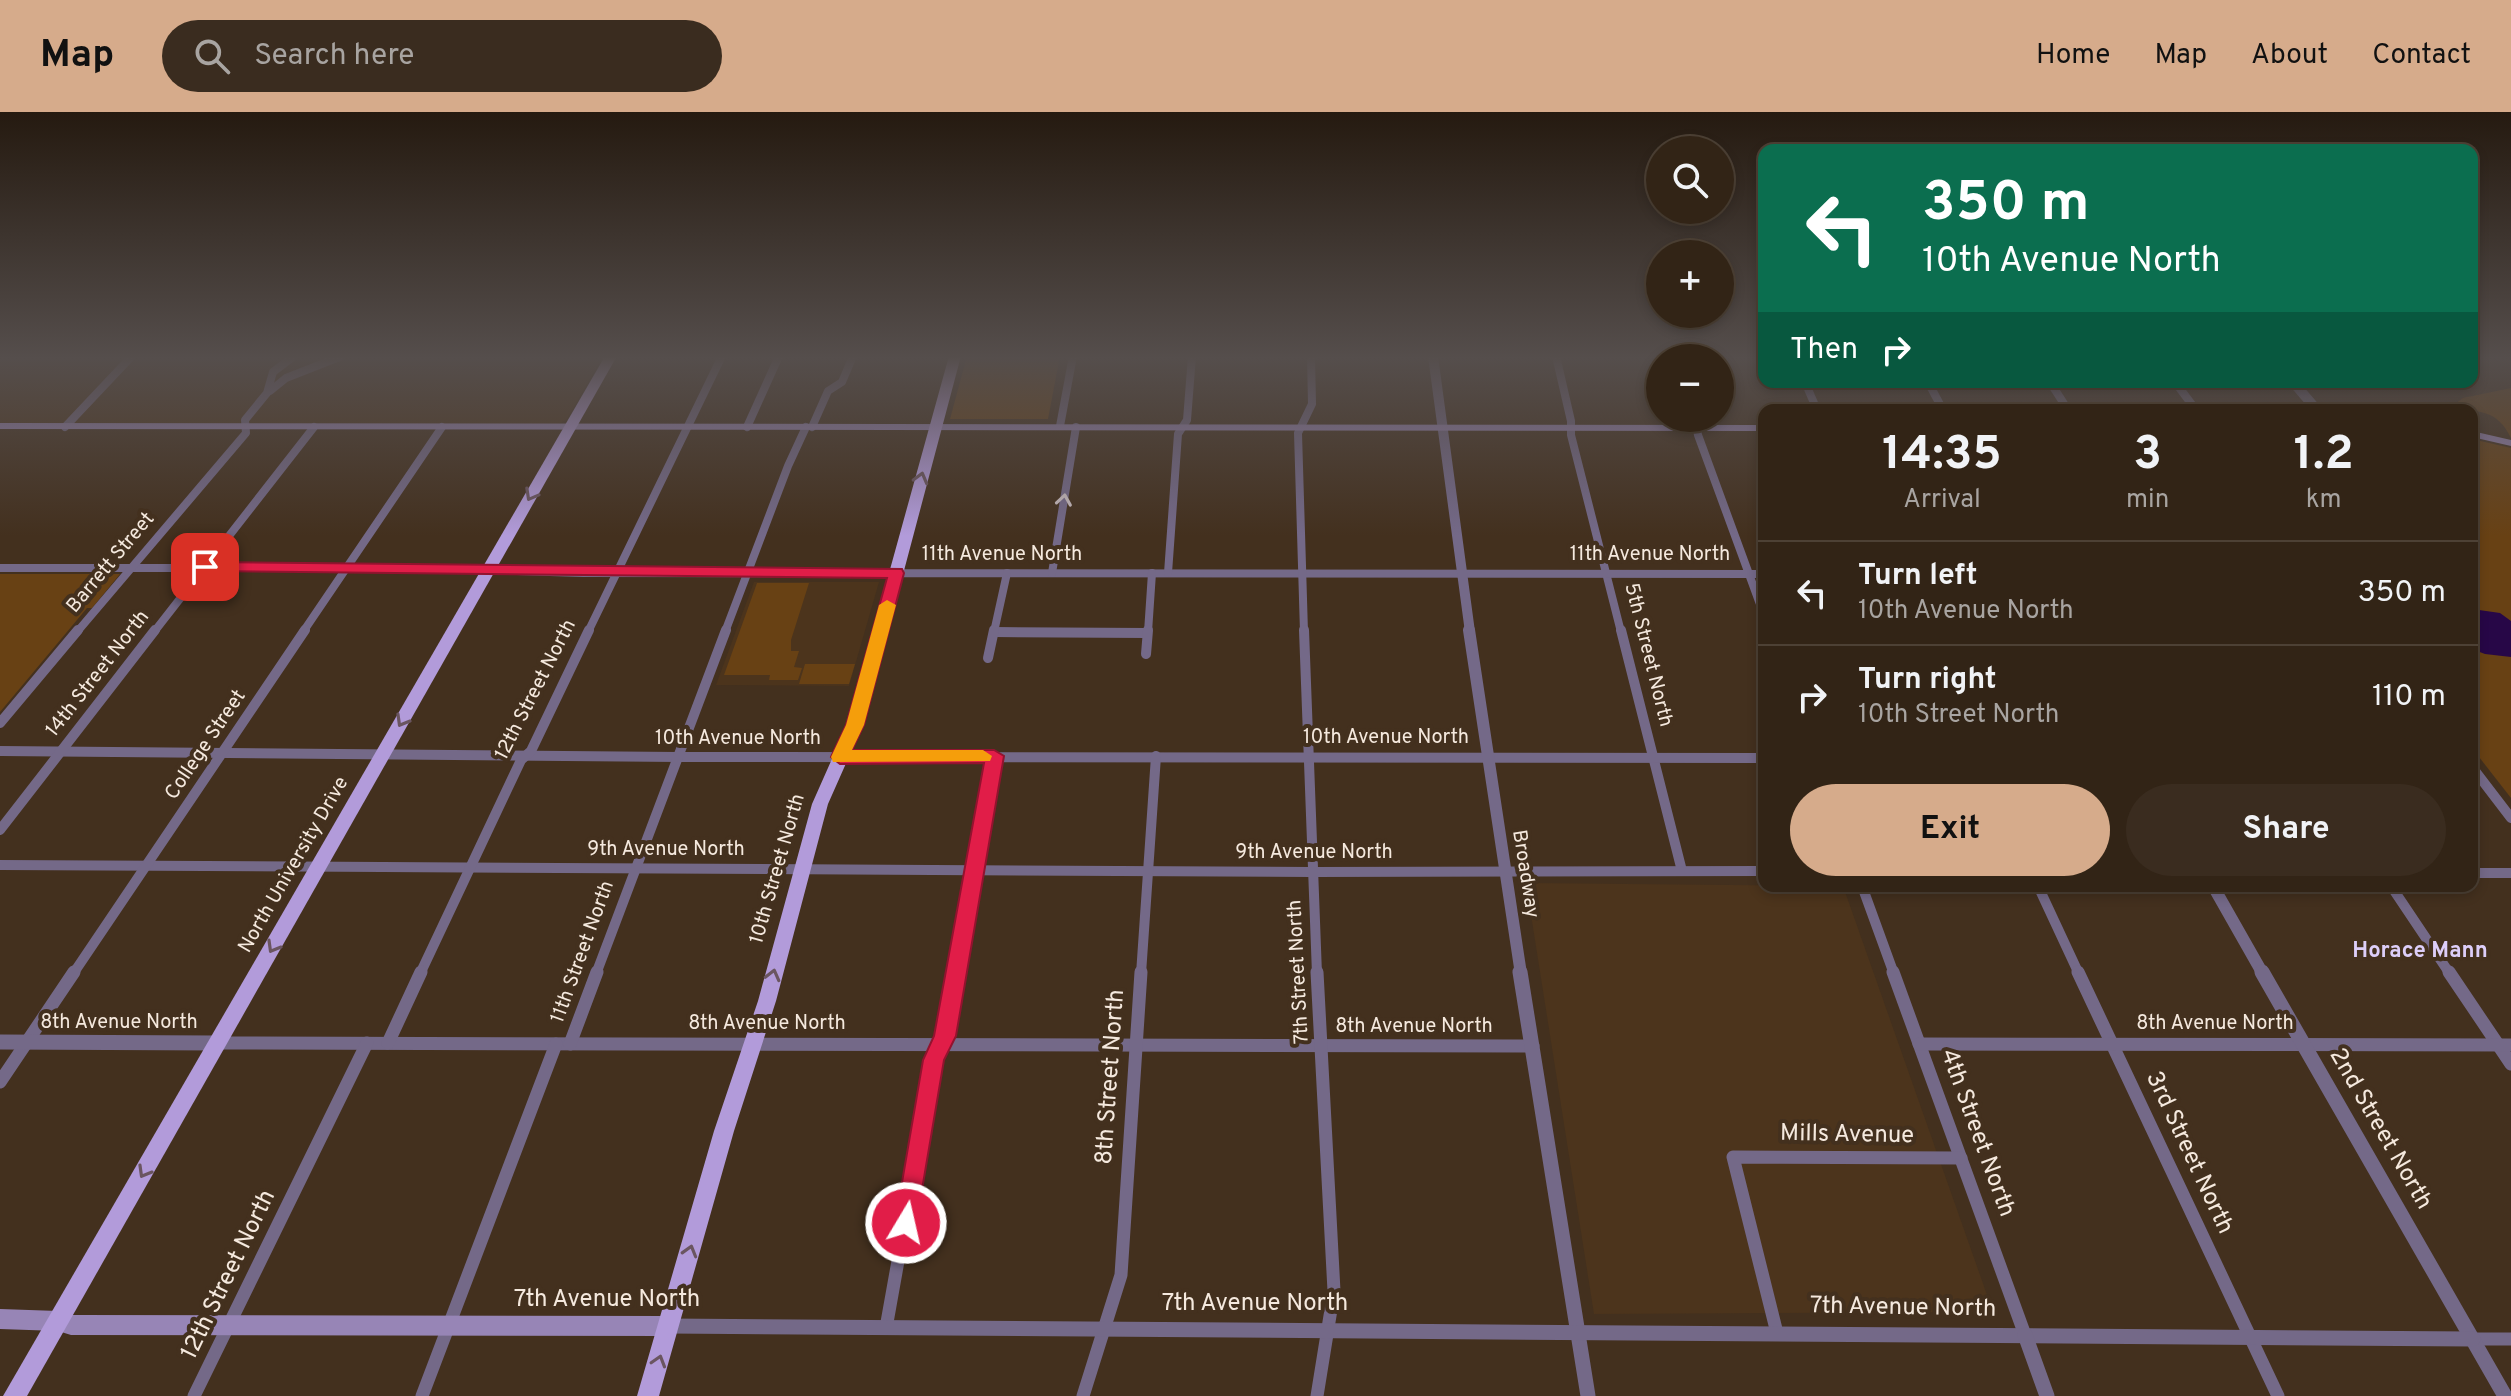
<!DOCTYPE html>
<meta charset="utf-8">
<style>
:root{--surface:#322416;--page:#3a2c1f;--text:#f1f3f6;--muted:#a8a4a1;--line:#4d4135;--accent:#d6ab8b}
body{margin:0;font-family:Overpass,sans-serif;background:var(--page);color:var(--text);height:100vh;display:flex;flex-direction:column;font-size:30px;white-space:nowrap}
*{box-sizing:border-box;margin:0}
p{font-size:26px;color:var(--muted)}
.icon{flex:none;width:44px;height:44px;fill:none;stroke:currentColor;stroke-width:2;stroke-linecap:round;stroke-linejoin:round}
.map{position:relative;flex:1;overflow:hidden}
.sheet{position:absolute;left:1758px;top:292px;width:720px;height:488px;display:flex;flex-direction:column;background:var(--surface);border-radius:16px;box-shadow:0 4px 12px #0003,0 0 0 2px var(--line)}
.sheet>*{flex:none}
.top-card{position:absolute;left:1758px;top:32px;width:720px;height:244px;border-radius:16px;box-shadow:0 4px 12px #0003,0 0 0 2px var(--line);background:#0b6e4f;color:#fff;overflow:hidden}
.buttons{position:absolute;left:1646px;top:24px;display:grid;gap:16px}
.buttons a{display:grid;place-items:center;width:88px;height:88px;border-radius:50%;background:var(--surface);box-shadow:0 4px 12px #0003,0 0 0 2px var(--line);font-size:40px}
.pin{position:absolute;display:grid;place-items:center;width:68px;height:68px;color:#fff;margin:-34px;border-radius:16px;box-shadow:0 4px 12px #0006}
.me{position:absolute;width:88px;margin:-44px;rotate:9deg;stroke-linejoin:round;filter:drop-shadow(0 0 6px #0008)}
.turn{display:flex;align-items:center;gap:28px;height:168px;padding:0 32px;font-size:36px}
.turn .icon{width:104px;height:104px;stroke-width:2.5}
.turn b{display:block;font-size:56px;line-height:68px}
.then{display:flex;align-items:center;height:76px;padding:0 32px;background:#0003;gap:16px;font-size:30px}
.eta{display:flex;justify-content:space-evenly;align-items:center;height:136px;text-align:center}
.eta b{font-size:48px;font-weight:700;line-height:56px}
.primary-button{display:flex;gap:16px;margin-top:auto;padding:16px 32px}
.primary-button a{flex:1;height:92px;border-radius:48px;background:var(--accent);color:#111;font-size:32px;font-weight:700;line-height:92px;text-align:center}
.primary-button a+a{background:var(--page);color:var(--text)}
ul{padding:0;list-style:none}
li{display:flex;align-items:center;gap:24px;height:104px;padding:0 32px;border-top:2px solid var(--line)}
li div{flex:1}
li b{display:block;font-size:30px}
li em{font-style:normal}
header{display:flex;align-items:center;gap:48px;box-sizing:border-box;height:112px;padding:0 40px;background:var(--accent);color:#111}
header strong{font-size:38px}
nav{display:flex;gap:44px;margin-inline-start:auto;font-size:28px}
.search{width:560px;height:72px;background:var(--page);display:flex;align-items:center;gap:20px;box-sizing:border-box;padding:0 28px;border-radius:44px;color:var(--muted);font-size:30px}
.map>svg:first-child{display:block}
</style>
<header>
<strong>Map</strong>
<div class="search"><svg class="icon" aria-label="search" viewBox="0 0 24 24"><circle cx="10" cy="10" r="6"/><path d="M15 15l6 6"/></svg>Search here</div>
<nav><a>Home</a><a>Map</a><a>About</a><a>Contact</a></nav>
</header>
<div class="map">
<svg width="2511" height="1284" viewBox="0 0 2511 1284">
<rect width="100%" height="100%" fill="#43301e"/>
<g fill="#4c341c">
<path d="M 0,244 L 603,244 L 567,307 L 559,312 L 0,311 Z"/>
<path d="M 754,470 L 879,470 L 849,574 L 716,573 Z"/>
<path d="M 1526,771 L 1843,774 L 1993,1200 L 1594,1202 Z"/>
</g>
<g fill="#684114">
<path d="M 967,244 L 1060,244 L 1048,307 L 950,307 Z"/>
<path d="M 2511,276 L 2511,326 C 2497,297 2480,300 2450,296 L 2463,286 Z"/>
<path d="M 2472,327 L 2511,336 L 2511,686 L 2472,636 Z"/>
<path d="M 0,462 L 120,462 L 92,496 L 87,496 L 0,600 Z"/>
<path d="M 757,471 L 809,471 L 791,528 L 791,539 L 799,539 L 794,555 L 802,556 L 798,568 L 769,568 L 770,563 L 724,563 Z"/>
<path d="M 805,552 L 855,552 L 849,572 L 799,572 Z"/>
</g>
<path fill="#270747" d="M 2472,497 L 2500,501 L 2511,509 L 2511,545 L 2485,542 L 2472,537 Z"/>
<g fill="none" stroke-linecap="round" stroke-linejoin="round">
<g stroke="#746988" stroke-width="8">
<path d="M 1556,244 L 1571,309 L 1571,323 L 1621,520"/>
<path d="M 1805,270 L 1817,298"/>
<path d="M 1928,270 L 1943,298"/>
<path d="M 2050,270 L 2068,298"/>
<path d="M 2175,270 L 2196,298"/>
<path d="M 270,279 L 286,266 L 342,244"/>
<path d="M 1695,306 L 1698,323 L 1764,503"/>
<path d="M 1060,314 L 1073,244"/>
<path d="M 65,315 L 132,244"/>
<path d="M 747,315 L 779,244"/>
<path d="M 812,315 L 828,279 L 842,270 L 853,244"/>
<path d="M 0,456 L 417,456 L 583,461 L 1764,462"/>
<path d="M 1052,461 L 1076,315"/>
<path d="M 1168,461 L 1178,322 L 1187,308 L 1192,244"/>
<path d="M 77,520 L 246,321 L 245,308 L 267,281 L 273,260 L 294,244"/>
<path d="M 154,520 L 314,315"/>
<path d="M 303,520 L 442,315"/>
<path d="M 588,520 L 722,244"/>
<path d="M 725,520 L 788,354 L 806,315"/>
<path d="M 994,520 L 1067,520"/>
<path d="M 994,520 L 1007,461"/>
<path d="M 1148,520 L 1152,461"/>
<path d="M 1304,520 L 1298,321 L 1312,292 L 1311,244"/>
</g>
<g stroke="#746988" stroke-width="10">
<path d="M 1304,518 L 1317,862"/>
<path d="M 1621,518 L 1682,759"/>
<path d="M 994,520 L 1147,521"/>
<path d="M 1146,542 L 1148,518"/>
<path d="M 988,546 L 994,518"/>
<path d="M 0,611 L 78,518"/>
<path d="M 0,639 L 678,645 L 1764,646"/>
<path d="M 2472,655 L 2511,706"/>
<path d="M 0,718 L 155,518"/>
<path d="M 0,753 L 1312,760 L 1764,759"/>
<path d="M 2472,761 L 2511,761"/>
<path d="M 1862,774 L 1894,862"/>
<path d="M 2038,774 L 2079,862"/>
<path d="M 2391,774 L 2450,862"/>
<path d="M 73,862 L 305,518"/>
<path d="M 420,862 L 521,648 L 531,639 L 589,518"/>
<path d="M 596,862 L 726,518"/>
<path d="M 956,862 L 994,644"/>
<path d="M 1141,862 L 1156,644"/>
</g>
<g stroke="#746988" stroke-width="13">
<path d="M 1893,860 L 2025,1223"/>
<path d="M 2078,860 L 2278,1284"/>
<path d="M 2449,860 L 2511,952"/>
<path d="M 217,931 L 1533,934"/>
<path d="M 388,931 L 421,860"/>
<path d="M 570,932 L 597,860"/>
<path d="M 1919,932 L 2511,933"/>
<path d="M 0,970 L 74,860"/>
<path d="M 886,1216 L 934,948 L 945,924 L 956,860"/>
<path d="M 1777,1221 L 1733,1045 L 1961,1046"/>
<path d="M 2473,1227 L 2511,1227"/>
<path d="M 194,1284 L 367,931"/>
<path d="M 422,1284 L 556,932"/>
<path d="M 1083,1284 L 1121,1163 L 1141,860"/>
<path d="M 1317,1284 L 1334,1179 L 1317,860"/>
</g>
<g stroke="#746988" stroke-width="10">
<path d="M 1433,244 L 1470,520"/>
<path d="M 2293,270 L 2317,298"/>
</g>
<g stroke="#746988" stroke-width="12">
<path d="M 1469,518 L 1521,862"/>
<path d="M 2213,774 L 2263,862"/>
</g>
<g stroke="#746988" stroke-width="15">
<path d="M 1520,860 L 1588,1284"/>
<path d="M 2262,860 L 2505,1284"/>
<path d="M 0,930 L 217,931"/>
<path d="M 668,1214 L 2473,1227"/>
<path d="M 2025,1223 L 2047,1284"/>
</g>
<g fill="#9785b6" fill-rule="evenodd">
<path d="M 0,311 L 1764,313 L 1764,319 L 0,317 Z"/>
<path d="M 2472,319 L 2511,328 L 2511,334 L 2472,325 Z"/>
<path d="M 0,1197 L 58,1199 L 71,1203 L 668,1204 L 675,1207 L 678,1214 L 675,1221 L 668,1224 L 71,1223 L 58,1219 L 0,1217 Z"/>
</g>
<g fill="#b29bda" fill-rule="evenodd">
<path d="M 605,244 L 617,244 L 27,1284 L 3,1284 Z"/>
<path d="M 949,244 L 961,244 L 863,613 L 828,692 L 776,889 L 734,1019 L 659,1284 L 637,1284 L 714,1019 L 758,889 L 812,692 L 847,613 Z"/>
</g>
</g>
<defs><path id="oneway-chevron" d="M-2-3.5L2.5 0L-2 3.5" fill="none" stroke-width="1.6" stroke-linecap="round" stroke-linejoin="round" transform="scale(2)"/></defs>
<g stroke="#6a5560">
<use href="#oneway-chevron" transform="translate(921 366) rotate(-75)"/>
<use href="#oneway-chevron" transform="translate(531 383) rotate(119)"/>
<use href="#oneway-chevron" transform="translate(402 609) rotate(120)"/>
<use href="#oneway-chevron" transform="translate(273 835) rotate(120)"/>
<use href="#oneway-chevron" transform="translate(773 863) rotate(-76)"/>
<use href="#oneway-chevron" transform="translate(144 1060) rotate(120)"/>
<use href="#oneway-chevron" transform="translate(690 1139) rotate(-74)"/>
<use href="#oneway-chevron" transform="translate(659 1249) rotate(-73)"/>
</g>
<use stroke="#c8bcc0" href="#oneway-chevron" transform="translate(1064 388) rotate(-81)"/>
<linearGradient id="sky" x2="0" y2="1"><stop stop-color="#251a10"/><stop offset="0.58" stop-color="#554e4c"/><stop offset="1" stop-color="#554e4c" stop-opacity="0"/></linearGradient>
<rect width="2511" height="424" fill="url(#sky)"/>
<path fill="#e11d48" stroke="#92132f" stroke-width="2" d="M 205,450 L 902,457 L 904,461 L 864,613 L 852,638 L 994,638 L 1004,644 L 956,924 L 944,948 L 915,1119 L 906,1123 L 898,1119 L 895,1111 L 923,948 L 934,924 L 984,651 L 840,652 L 831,645 L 846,613 L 887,466 L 199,459 L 197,455 Z"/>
<path fill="#f59e0b" d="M 887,488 L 896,493 L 864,613 L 852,638 L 983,638 L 992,644 L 990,649 L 833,650 L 831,645 L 846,613 L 879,493 Z"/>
<g text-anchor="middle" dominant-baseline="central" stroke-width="8" stroke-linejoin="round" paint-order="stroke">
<g font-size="20" fill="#f5e9de" stroke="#43301e">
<text x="1002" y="443">11th Avenue North</text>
<text x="1650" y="443">11th Avenue North</text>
<text transform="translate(111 451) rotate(-50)">Barrett Street</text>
<text transform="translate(1648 543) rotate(76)">5th Street North</text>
<text transform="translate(98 562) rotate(-52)">14th Street North</text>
<text transform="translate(536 578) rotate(-63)">12th Street North</text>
<text x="1386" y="626">10th Avenue North</text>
<text x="738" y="627">10th Avenue North</text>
<text transform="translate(206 633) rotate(-56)">College Street</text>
<text x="666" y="738">9th Avenue North</text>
<text x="1314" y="741">9th Avenue North</text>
<text transform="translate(294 753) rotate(-60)">North University Drive</text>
<text transform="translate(778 757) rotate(-74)">10th Street North</text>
<text transform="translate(1525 762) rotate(81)">Broadway</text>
<text transform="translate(583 840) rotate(-70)">11th Street North</text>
<text transform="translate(1299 860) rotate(-93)">7th Street North</text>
<text x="119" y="911">8th Avenue North</text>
<text x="767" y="912">8th Avenue North</text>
<text x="2215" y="912">8th Avenue North</text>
<text x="1414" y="915">8th Avenue North</text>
</g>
<g font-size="22" font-weight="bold" fill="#ddcef9" stroke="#43301e">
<text x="2420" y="839">Horace Mann</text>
</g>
<g font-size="24" fill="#f5e9de" stroke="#43301e">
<text transform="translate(1111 965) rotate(-86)">8th Street North</text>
<text transform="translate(2380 1017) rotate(60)">2nd Street North</text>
<text transform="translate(1977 1021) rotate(70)">4th Street North</text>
<text transform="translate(1847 1023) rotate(1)">Mills Avenue</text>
<text transform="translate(2189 1041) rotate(65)">3rd Street North</text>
<text transform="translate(229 1163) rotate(-64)">12th Street North</text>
<text x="607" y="1188">7th Avenue North</text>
<text x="1255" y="1192">7th Avenue North</text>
<text transform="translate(1903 1196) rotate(1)">7th Avenue North</text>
</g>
</g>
</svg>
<div class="buttons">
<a><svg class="icon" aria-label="search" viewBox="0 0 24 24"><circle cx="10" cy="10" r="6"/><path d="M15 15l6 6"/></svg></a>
<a>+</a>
<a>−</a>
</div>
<div class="pin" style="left:205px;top:455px;background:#d93025"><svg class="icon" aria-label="arrive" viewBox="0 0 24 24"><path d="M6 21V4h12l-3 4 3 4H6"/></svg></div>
<svg class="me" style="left:906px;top:1111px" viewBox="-20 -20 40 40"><circle r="17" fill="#e11d48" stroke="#fff" stroke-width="3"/><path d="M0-11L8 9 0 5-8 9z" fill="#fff"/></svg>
<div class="top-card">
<div class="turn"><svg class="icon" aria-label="left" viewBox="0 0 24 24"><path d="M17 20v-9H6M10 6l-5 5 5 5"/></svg><div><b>350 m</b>10th Avenue North</div></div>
<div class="then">Then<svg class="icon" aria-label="right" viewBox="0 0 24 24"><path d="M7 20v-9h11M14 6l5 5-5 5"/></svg></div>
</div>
<section class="sheet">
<div class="eta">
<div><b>14:35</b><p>Arrival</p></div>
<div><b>3</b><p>min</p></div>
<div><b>1.2</b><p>km</p></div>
</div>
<ul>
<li><svg class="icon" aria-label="left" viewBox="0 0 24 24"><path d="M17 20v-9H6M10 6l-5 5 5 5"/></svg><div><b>Turn left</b><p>10th Avenue North</p></div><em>350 m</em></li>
<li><svg class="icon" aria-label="right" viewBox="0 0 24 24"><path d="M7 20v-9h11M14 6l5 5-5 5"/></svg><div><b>Turn right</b><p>10th Street North</p></div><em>110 m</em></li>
</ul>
<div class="primary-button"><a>Exit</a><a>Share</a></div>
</section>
</div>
